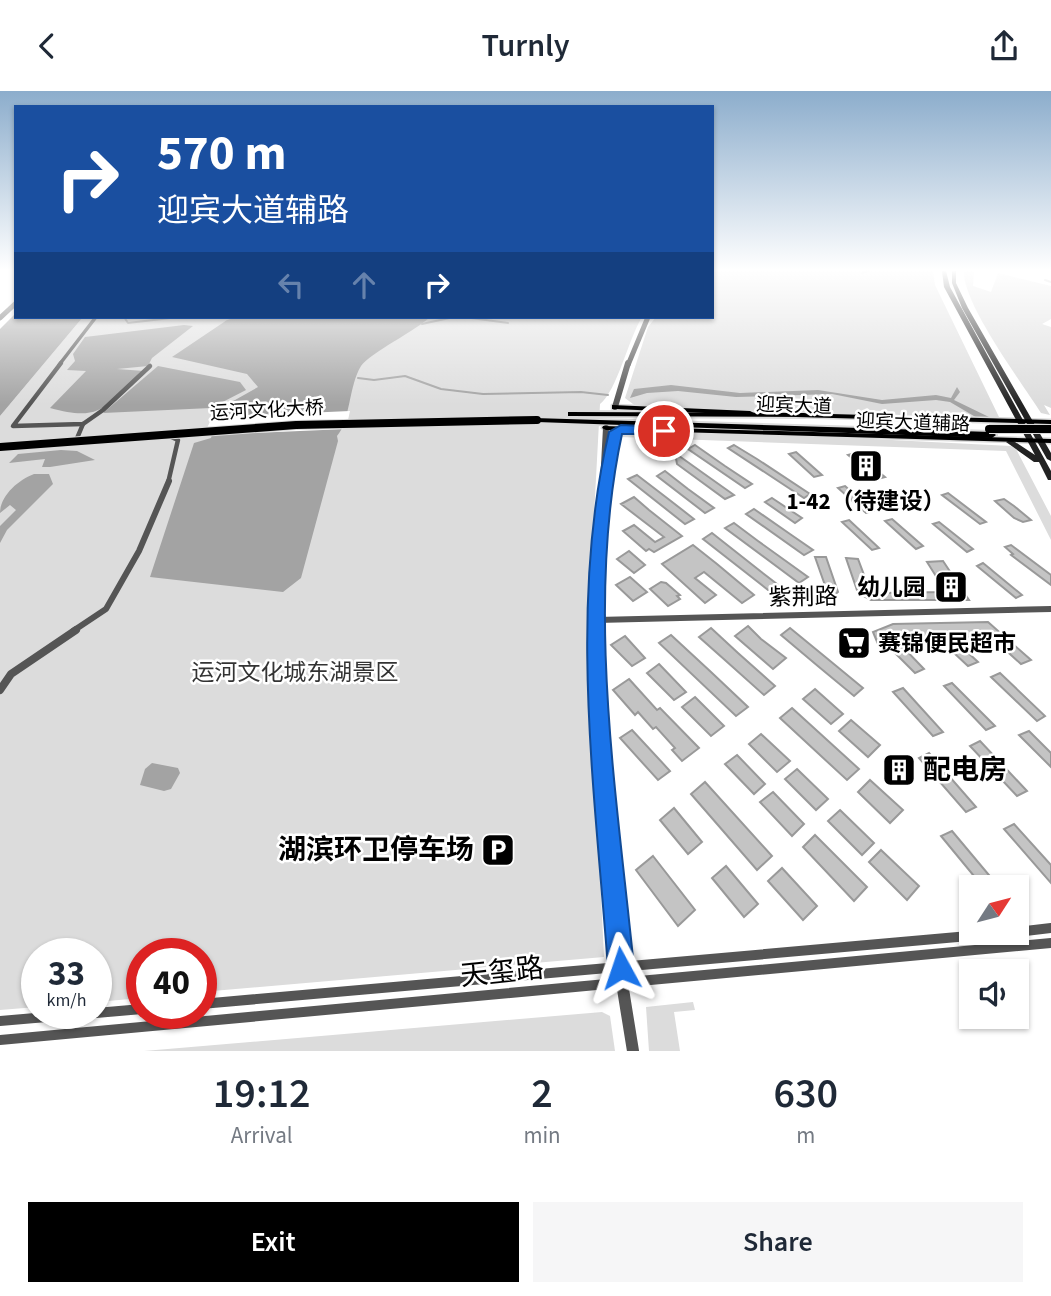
<!DOCTYPE html>
<meta charset="utf-8">
<style>
:root{--surface:#fff;--page:#f6f6f7;--text:#1f2937;--muted:#747a83;--accent:#000}
body{margin:0;font-family:"Source Sans 3","Noto Sans SC",sans-serif;background:var(--page);color:var(--text);height:100vh;display:flex;flex-direction:column;font-size:26px;white-space:nowrap}
*{box-sizing:border-box;margin:0}
p{font-size:23px;color:var(--muted)}
.icon{flex:none;width:38px;height:38px;fill:none;stroke:currentColor;stroke-width:2;stroke-linecap:round;stroke-linejoin:round}
.map{position:relative;height:960px;overflow:hidden}
.panel{display:flex;flex-direction:column;background:var(--surface);flex:1}
.panel>*{flex:none}
.banner{position:absolute;left:14px;top:14px;width:700px;height:214px;border-radius:0px;box-shadow:0 2px 5px #0004;background:#1a4fa0;color:#fff;overflow:hidden}
.needle{width:46px;rotate:54deg}
.buttons{position:absolute;left:959px;top:784px;display:grid;gap:14px}
.buttons a{display:grid;place-items:center;width:70px;height:70px;border-radius:0px;background:var(--surface);box-shadow:0 2px 5px #0004;font-size:35px}
.speed{position:absolute;left:21px;top:847px;display:flex;gap:14px;font-size:35px;font-weight:700;text-align:center}
.speed>*{display:grid;place-content:center;width:91px;height:91px;border-radius:50%;background:var(--surface);box-shadow:0 2px 5px #0004;line-height:1}
.speed small{font-size:18px;font-weight:400}
.speed .limit{border:10px solid #d22;background:#fff;color:#111}
.pin{position:absolute;display:grid;place-items:center;width:60px;height:60px;color:#fff;margin:-30px;border:4px solid #fff;border-radius:50%;box-shadow:0 2px 7px #0007}
.me{position:absolute;width:77px;margin:-38px;rotate:355deg;stroke-linejoin:round;filter:drop-shadow(0 0 5px #0008)}
.turn{display:flex;align-items:center;gap:24px;height:147px;padding:0 28px;font-size:32px}
.turn .icon{width:91px;height:91px;stroke-width:2.5}
.turn b{display:block;font-size:49px;line-height:60px}
.lanes{display:flex;align-items:center;height:66px;padding:0 28px;background:#0003;justify-content:center;gap:35px;direction:ltr}
.lanes .off{opacity:.35}
.eta{display:flex;justify-content:space-evenly;align-items:center;height:119px;text-align:center}
.eta b{font-size:42px;font-weight:600;line-height:49px}
.button{display:flex;gap:14px;margin-top:auto;padding:14px 28px}
.button a{flex:1;height:80px;border-radius:0px;background:var(--accent);color:#fff;font-size:28px;font-weight:600;line-height:80px;text-align:center}
.button a+a{background:var(--page);color:var(--text)}
header{display:flex;justify-content:space-between;align-items:center;height:91px;padding:0 28px;background:var(--surface);font-size:32px;font-weight:600}
.map>svg:first-child{display:block}
</style>
<header><svg class="icon" aria-label="back" viewBox="0 0 24 24"><path d="M15 5l-7 7 7 7"/></svg>Turnly<svg class="icon" aria-label="share" viewBox="0 0 24 24"><path d="M12 15V3M7 8l5-5 5 5M5 13v7h14v-7"/></svg></header>
<div class="map">
<svg width="1051" height="960" viewBox="0 0 1051 960">
<rect width="100%" height="100%" fill="#fff"/>
<g fill="#dcdcdc">
<path d="M 712,180 L 933,180 L 935,194 L 999,326 L 981,332 L 641,319 L 625,307 L 648,236 L 656,226 L 712,226 Z"/>
<path d="M 964,180 L 974,180 L 973,195 L 991,201 L 998,182 L 1051,195 L 1051,228 L 1042,233 L 1051,236 L 1051,317 L 1044,314 L 1050,324 L 1041,322 C 1022,292 962,212 964,180 Z"/>
<path d="M 83,226 L 642,226 C 628,249 617,300 600,313 L 588,535 L 604,866 L 201,901 L 201,863 L 142,863 L 142,907 L 96,911 L 96,863 L 37,863 L 37,916 L 0,919 L 0,325 Z"/>
<path d="M 635,336 L 1011,355 L 1016,358 L 1051,425 L 1051,449 L 1006,360 L 620,346 L 629,337 Z"/>
<path d="M 693,911 L 695,919 L 674,921 L 680,960 L 649,960 L 646,916 Z"/>
<path d="M 602,921 L 610,925 L 615,960 L 144,960 Z"/>
</g>
<g fill="#a3a3a3">
<path d="M 16,222 L 16,226 L 83,226 L 0,325 L 0,238 Z"/>
<path d="M 237,226 L 430,226 C 417,239 370,262 361,275 C 349,294 350,331 337,345 L 338,350 L 301,487 L 283,501 L 150,486 L 194,352 L 211,347 L 219,318 L 258,296 L 247,283 L 172,266 L 227,229 Z"/>
<path d="M 184,234 L 193,235 L 152,267 L 148,275 L 117,278 L 144,280 C 106,314 103,332 50,317 L 86,280 L 67,279 L 75,270 L 73,263 L 85,246 Z"/>
<path d="M 158,275 L 240,291 L 246,299 L 211,317 L 103,322 Z"/>
<path d="M 671,294 L 740,302 L 818,299 L 882,309 L 936,304 L 951,307 L 957,296 L 960,301 L 954,309 L 989,326 L 979,328 L 950,311 L 936,309 L 882,313 L 832,303 L 736,306 L 678,300 L 647,302 L 630,307 L 634,298 Z"/>
<path d="M 61,359 L 77,360 L 95,369 L 50,376 L 42,376 L 45,368 L 9,372 L 18,363 Z"/>
<path d="M 34,383 L 49,383 L 53,393 L 7,439 L 0,452 L 0,435 L 16,419 L 10,414 L 0,422 C 0,405 18,389 34,383 Z"/>
<path d="M 152,672 L 178,677 L 180,682 L 171,698 L 164,700 L 140,694 L 145,678 Z"/>
</g>
<path fill="#fff" d="M 350,320 L 346,338 L 204,344 L 212,326 Z"/>
<g fill="none" stroke-linecap="round" stroke-linejoin="round">
<g stroke="#a3a3a3" stroke-width="2">
<path d="M 862,182 L 869,180"/>
<path d="M 1045,189 L 1051,191"/>
<path d="M 124,226 L 128,232 L 179,226"/>
<path d="M 464,226 L 508,232"/>
<path d="M 422,233 L 454,226"/>
<path d="M 358,287 L 374,289 L 405,285 L 441,298 L 483,303 L 581,301 L 608,304"/>
</g>
</g>
<g fill="#c4c4c4" stroke="#999" stroke-width="2">
<path d="M 695,354 L 725,375 L 752,393 L 745,397 L 688,358 Z"/>
<path d="M 734,354 L 757,368 L 810,403 L 804,407 L 728,357 Z"/>
<path d="M 796,361 L 822,384 L 814,386 L 789,363 Z"/>
<path d="M 675,362 L 703,382 L 734,404 L 725,408 L 677,373 Z"/>
<path d="M 855,362 L 885,386 L 878,388 L 848,364 Z"/>
<path d="M 665,380 L 688,398 L 714,417 L 705,422 L 657,385 Z"/>
<path d="M 637,384 L 667,407 L 694,428 L 685,433 L 628,388 Z"/>
<path d="M 845,395 L 873,420 L 866,422 L 838,397 Z"/>
<path d="M 948,402 L 986,431 L 980,433 L 942,404 Z"/>
<path d="M 634,406 L 649,419 L 682,445 L 654,461 L 649,458 L 646,460 L 623,440 L 634,434 L 655,451 L 664,446 L 621,413 Z"/>
<path d="M 772,407 L 802,427 L 795,432 L 765,411 Z"/>
<path d="M 1004,408 L 1014,415 L 1031,429 L 1023,431 L 1014,427 L 995,410 Z"/>
<path d="M 754,418 L 790,443 L 813,459 L 804,464 L 746,423 Z"/>
<path d="M 892,428 L 923,455 L 916,458 L 885,430 Z"/>
<path d="M 849,429 L 879,457 L 872,459 L 842,431 Z"/>
<path d="M 939,431 L 973,458 L 967,461 L 933,433 Z"/>
<path d="M 734,432 L 758,450 L 808,486 L 799,492 L 725,437 Z"/>
<path d="M 712,442 L 764,483 L 786,500 L 777,506 L 703,448 Z"/>
<path d="M 693,454 L 717,473 L 754,504 L 742,512 L 704,481 L 695,487 L 716,504 L 705,512 L 662,473 Z"/>
<path d="M 1011,454 L 1051,484 L 1051,494 L 1011,464 L 1013,463 L 1005,456 Z"/>
<path d="M 629,460 L 645,474 L 634,482 L 617,468 Z"/>
<path d="M 815,466 L 826,466 L 838,501 L 825,512 L 799,511 L 795,502 L 816,501 L 822,496 L 827,500 Z"/>
<path d="M 846,467 L 858,468 L 869,497 L 878,502 L 946,501 L 927,471 L 943,470 L 969,509 L 871,509 L 858,502 Z"/>
<path d="M 983,472 L 1022,504 L 1016,507 L 977,475 Z"/>
<path d="M 630,486 L 647,501 L 633,510 L 616,494 Z"/>
<path d="M 661,491 L 666,492 L 680,504 L 677,505 L 680,508 L 668,515 L 650,498 Z"/>
<path d="M 988,531 L 1031,569 L 1021,573 L 990,545 L 952,547 L 978,571 L 968,575 L 938,547 L 896,549 L 924,578 L 915,582 L 892,559 L 880,558 L 873,541 L 893,533 Z"/>
<path d="M 748,535 L 761,548 L 786,567 L 773,578 L 735,545 Z"/>
<path d="M 711,537 L 738,562 L 775,595 L 764,604 L 726,570 L 699,546 Z"/>
<path d="M 790,537 L 829,569 L 863,597 L 854,605 L 819,576 L 781,544 Z"/>
<path d="M 671,544 L 711,581 L 748,616 L 736,625 L 659,552 Z"/>
<path d="M 625,545 L 645,567 L 632,575 L 611,554 Z"/>
<path d="M 659,573 L 686,601 L 674,609 L 647,582 Z"/>
<path d="M 1000,582 L 1045,625 L 1037,630 L 991,586 Z"/>
<path d="M 629,588 L 657,619 L 660,617 L 699,657 L 682,670 L 672,659 L 675,657 L 656,636 L 653,638 L 638,621 L 635,624 L 613,599 Z"/>
<path d="M 952,592 L 995,635 L 986,639 L 944,595 Z"/>
<path d="M 903,597 L 943,641 L 933,645 L 893,601 Z"/>
<path d="M 815,598 L 843,623 L 831,633 L 803,608 Z"/>
<path d="M 695,606 L 724,635 L 711,645 L 682,616 Z"/>
<path d="M 792,617 L 859,678 L 847,689 L 780,627 Z"/>
<path d="M 851,629 L 880,654 L 868,666 L 839,640 Z"/>
<path d="M 632,639 L 670,680 L 658,689 L 620,647 Z"/>
<path d="M 1029,640 L 1051,662 L 1051,676 L 1019,644 Z"/>
<path d="M 761,643 L 790,670 L 777,681 L 749,653 Z"/>
<path d="M 980,650 L 1027,700 L 1017,705 L 970,655 Z"/>
<path d="M 929,662 L 976,716 L 966,721 L 919,667 Z"/>
<path d="M 737,664 L 765,693 L 754,703 L 725,673 Z"/>
<path d="M 797,678 L 828,708 L 816,719 L 785,688 Z"/>
<path d="M 870,689 L 903,719 L 890,732 L 858,701 Z"/>
<path d="M 705,691 L 772,765 L 757,779 L 691,703 Z"/>
<path d="M 773,701 L 804,733 L 792,745 L 760,711 Z"/>
<path d="M 674,717 L 702,751 L 688,763 L 660,729 Z"/>
<path d="M 840,719 L 874,752 L 862,764 L 828,730 Z"/>
<path d="M 1014,733 L 1051,774 L 1051,792 L 1004,738 Z"/>
<path d="M 952,740 L 999,796 L 983,796 L 941,745 Z"/>
<path d="M 815,744 L 867,796 L 854,810 L 803,756 Z"/>
<path d="M 881,759 L 919,795 L 907,809 L 869,771 Z"/>
<path d="M 653,765 L 695,819 L 678,835 L 636,779 Z"/>
<path d="M 726,775 L 758,813 L 744,826 L 712,787 Z"/>
<path d="M 782,777 L 817,815 L 803,829 L 768,790 Z"/>
</g>
<g fill="none" stroke-linecap="round" stroke-linejoin="round">
<defs>
<g id="primary">
<path d="M 612,314 L 750,320 L 754,322 L 750,324 L 615,318 L 612,318 Z"/>
<path d="M 793,322 L 1051,329 L 1051,333 L 796,326 L 792,324 Z"/>
<path d="M 603,335 L 1051,348 L 1051,352 L 606,339 L 602,337 Z"/>
</g>
<g id="trunk">
<path d="M 568,321 L 804,322 L 808,324 L 804,326 L 571,325 L 568,325 Z"/>
<path d="M 534,327 L 992,341 L 996,344 L 992,347 L 537,331 L 533,329 Z"/>
</g>
</defs>
<use href="#primary" stroke="#dbdbdb" stroke-width="3"/>
<use href="#trunk" stroke="#dbdbdb" stroke-width="4"/>
<path stroke="#555" stroke-width="3.5" d="M 59,274 L 96,226"/>
<g stroke="#555" stroke-width="4.5">
<path d="M 61,272 L 13,335 L 83,333 L 103,319 L 150,275"/>
<path d="M 75,352 L 83,333"/>
<path d="M 168,392 L 178,349 L 169,345"/>
</g>
<g stroke="#555" stroke-width="6">
<path d="M 597,529 L 1051,518"/>
<path d="M 73,540 L 106,518 L 139,460 L 169,390"/>
</g>
<path stroke="#555" stroke-width="8" d="M 0,599 L 11,583 L 76,539"/>
<g stroke="#555" stroke-width="10">
<path d="M 1017,841 L 1051,837"/>
<path d="M 201,913 L 1003,842"/>
<path d="M 96,922 L 142,918"/>
<path d="M 0,930 L 93,922"/>
<path d="M 0,949 L 1051,852"/>
</g>
<g stroke="#555" stroke-width="5">
<path d="M 0,227 L 16,212"/>
<path d="M 628,274 L 648,226"/>
</g>
<g stroke="#555" stroke-width="6">
<path d="M 615,316 L 628,272"/>
<path d="M 609,366 L 613,345 L 621,338"/>
<path d="M 603,392 L 606,337"/>
</g>
<path stroke="#555" stroke-width="8" d="M 597,540 L 603,390"/>
<path stroke="#555" stroke-width="10" d="M 597,539 L 608,727"/>
<path stroke="#555" stroke-width="12" d="M 608,725 L 622,892 L 633,960"/>
<g fill="#222" fill-rule="evenodd">
<path d="M 942,180 L 946,180 L 950,196 L 1051,380 L 1051,389 L 1048,389 L 1039,371 L 1034,371 L 1006,351 L 1010,349 L 1012,349 L 1035,364 L 944,196 Z"/>
<path d="M 952,180 L 956,180 L 956,192 L 968,217 L 1051,362 L 1051,370 L 1047,368 L 962,217 L 952,192 Z"/>
</g>
<use href="#primary" fill="#000" fill-rule="evenodd"/>
<use href="#trunk" fill="#000" fill-rule="evenodd"/>
<defs>
<g id="trunk-bridge">
<path d="M 989,338 L 1051,338"/>
<path d="M 0,356 L 296,334 L 537,329"/>
</g>
</defs>
<use href="#trunk-bridge" stroke="#dbdbdb" stroke-width="10" stroke-linecap="butt"/>
<use href="#trunk-bridge" stroke="#000" stroke-width="8"/>
</g>
<linearGradient id="sky" x2="0" y2="1"><stop stop-color="#8cadcc"/><stop offset="0.57" stop-color="#fff"/><stop offset="1" stop-color="#fff" stop-opacity="0"/></linearGradient>
<rect width="1051" height="314" fill="url(#sky)"/>
<path fill="#1a73e8" stroke="#114b97" stroke-width="2" d="M 621,334 L 664,336 L 670,340 L 664,343 L 622,343 C 585,514 617,704 634,877 L 630,886 L 621,889 L 612,886 L 608,877 C 595,701 568,514 609,341 Z"/>
<defs>
<symbol id="building-square" viewBox="-11 -11 22 22"><rect x="-9" y="-9" width="18" height="18" rx="4" fill="#000" stroke="#fff"/><path d="M-4-6H4V6H1V3H-1V6H-4ZM-2.5-4.3h1.7v1.8h-1.7ZM.8-4.3h1.7v1.8H.8ZM-2.5-1h1.7V.8h-1.7ZM.8-1h1.7V.8H.8Z" fill="#fff"/></symbol>
<symbol id="supermarket-square" viewBox="-11 -11 22 22"><rect x="-9" y="-9" width="18" height="18" rx="4" fill="#000" stroke="#fff"/><path d="M-6-5.5h2.5l.6 2H6L4.5 2H-2.5L-4.4-4H-6ZM-1.5 3.2a1.3 1.3 0 1 0 .1 0ZM3 3.2a1.3 1.3 0 1 0 .1 0Z" fill="#fff"/></symbol>
<symbol id="parking-square" viewBox="-11 -11 22 22"><rect x="-9" y="-9" width="18" height="18" rx="4" fill="#000" stroke="#fff"/><path d="M-3.5-5.5H1a3.5 3.5 0 0 1 0 7H-1V5.5H-3.5ZM-1-3.4V-.6H.8a1.4 1.4 0 0 0 0-2.8Z" fill="#fff"/></symbol>
</defs>
<g fill-rule="evenodd">
<use href="#building-square" x="847" y="356" width="38" height="38"/>
<use href="#building-square" x="932" y="477" width="38" height="38"/>
<use href="#supermarket-square" x="835" y="533" width="38" height="38"/>
<use href="#building-square" x="880" y="660" width="38" height="38"/>
<use href="#parking-square" x="479" y="740" width="38" height="38"/>
</g>
<g text-anchor="middle" dominant-baseline="central" stroke-width="5" stroke-linejoin="round" paint-order="stroke">
<g font-size="19" fill="#000" stroke="#fff">
<text transform="translate(794 315) rotate(2)">迎宾大道</text>
<text transform="translate(267 320) rotate(-3)">运河文化大桥</text>
<text transform="translate(913 332) rotate(2)">迎宾大道辅路</text>
</g>
<g font-size="23" font-weight="bold" fill="#000" stroke="#fff">
<text x="866" y="410">1-42（待建设）</text>
<text x="926" y="496" text-anchor="end">幼儿园</text>
<text x="878" y="552" text-anchor="start">赛锦便民超市</text>
</g>
<g font-size="23" fill="#000" stroke="#fff">
<text transform="translate(803 506) rotate(-1)">紫荆路</text>
</g>
<g font-size="23" fill="#333" stroke="#fff">
<text x="295" y="581">运河文化城东湖景区</text>
</g>
<g font-size="28" font-weight="bold" fill="#000" stroke="#fff" text-anchor="start">
<text x="923" y="679">配电房</text>
<text x="474" y="759" text-anchor="end">湖滨环卫停车场</text>
</g>
<g font-size="28" fill="#000" stroke="#fff">
<text transform="translate(502 881) rotate(-6)">天玺路</text>
</g>
</g>
</svg>
<div class="buttons">
<a><svg class="needle" viewBox="-14 -14 28 28"><path d="M0-13l5 13h-10z" fill="#e53935"/><path d="M0 13l5-13h-10z" fill="#747a83"/></svg></a>
<a><svg class="icon" aria-label="sound" viewBox="0 0 24 24"><path d="M4 9h4l5-4v14l-5-4H4zM17 9q2 3 0 6"/></svg></a>
</div>
<div class="speed"><div>33<small>km/h</small></div><div class="limit">40</div></div>
<div class="pin" style="left:664px;top:340px;background:#d93025"><svg class="icon" aria-label="arrive" viewBox="0 0 24 24"><path d="M6 21V4h12l-3 4 3 4H6"/></svg></div>
<svg class="me" style="left:621px;top:877px" viewBox="-20 -20 40 40"><path d="M0-17L14 15 0 8-14 15z" fill="#1a73e8" stroke="#fff" stroke-width="4"/></svg>
<div class="banner">
<div class="turn"><svg class="icon" aria-label="right" viewBox="0 0 24 24"><path d="M7 20v-9h11M14 6l5 5-5 5"/></svg><div><b>570 m</b>迎宾大道辅路</div></div>
<div class="lanes"><svg class="icon off" aria-label="left" viewBox="0 0 24 24"><path d="M17 20v-9H6M10 6l-5 5 5 5"/></svg><svg class="icon off" aria-label="ahead" viewBox="0 0 24 24"><path d="M12 20V5M6 11l6-6 6 6"/></svg><svg class="icon" aria-label="right" viewBox="0 0 24 24"><path d="M7 20v-9h11M14 6l5 5-5 5"/></svg></div>
</div>
</div>
<section class="panel">
<div class="eta">
<div><b>19:12</b><p>Arrival</p></div>
<div><b>2</b><p>min</p></div>
<div><b>630</b><p>m</p></div>
</div>
<div class="button"><a>Exit</a><a>Share</a></div>
</section>
